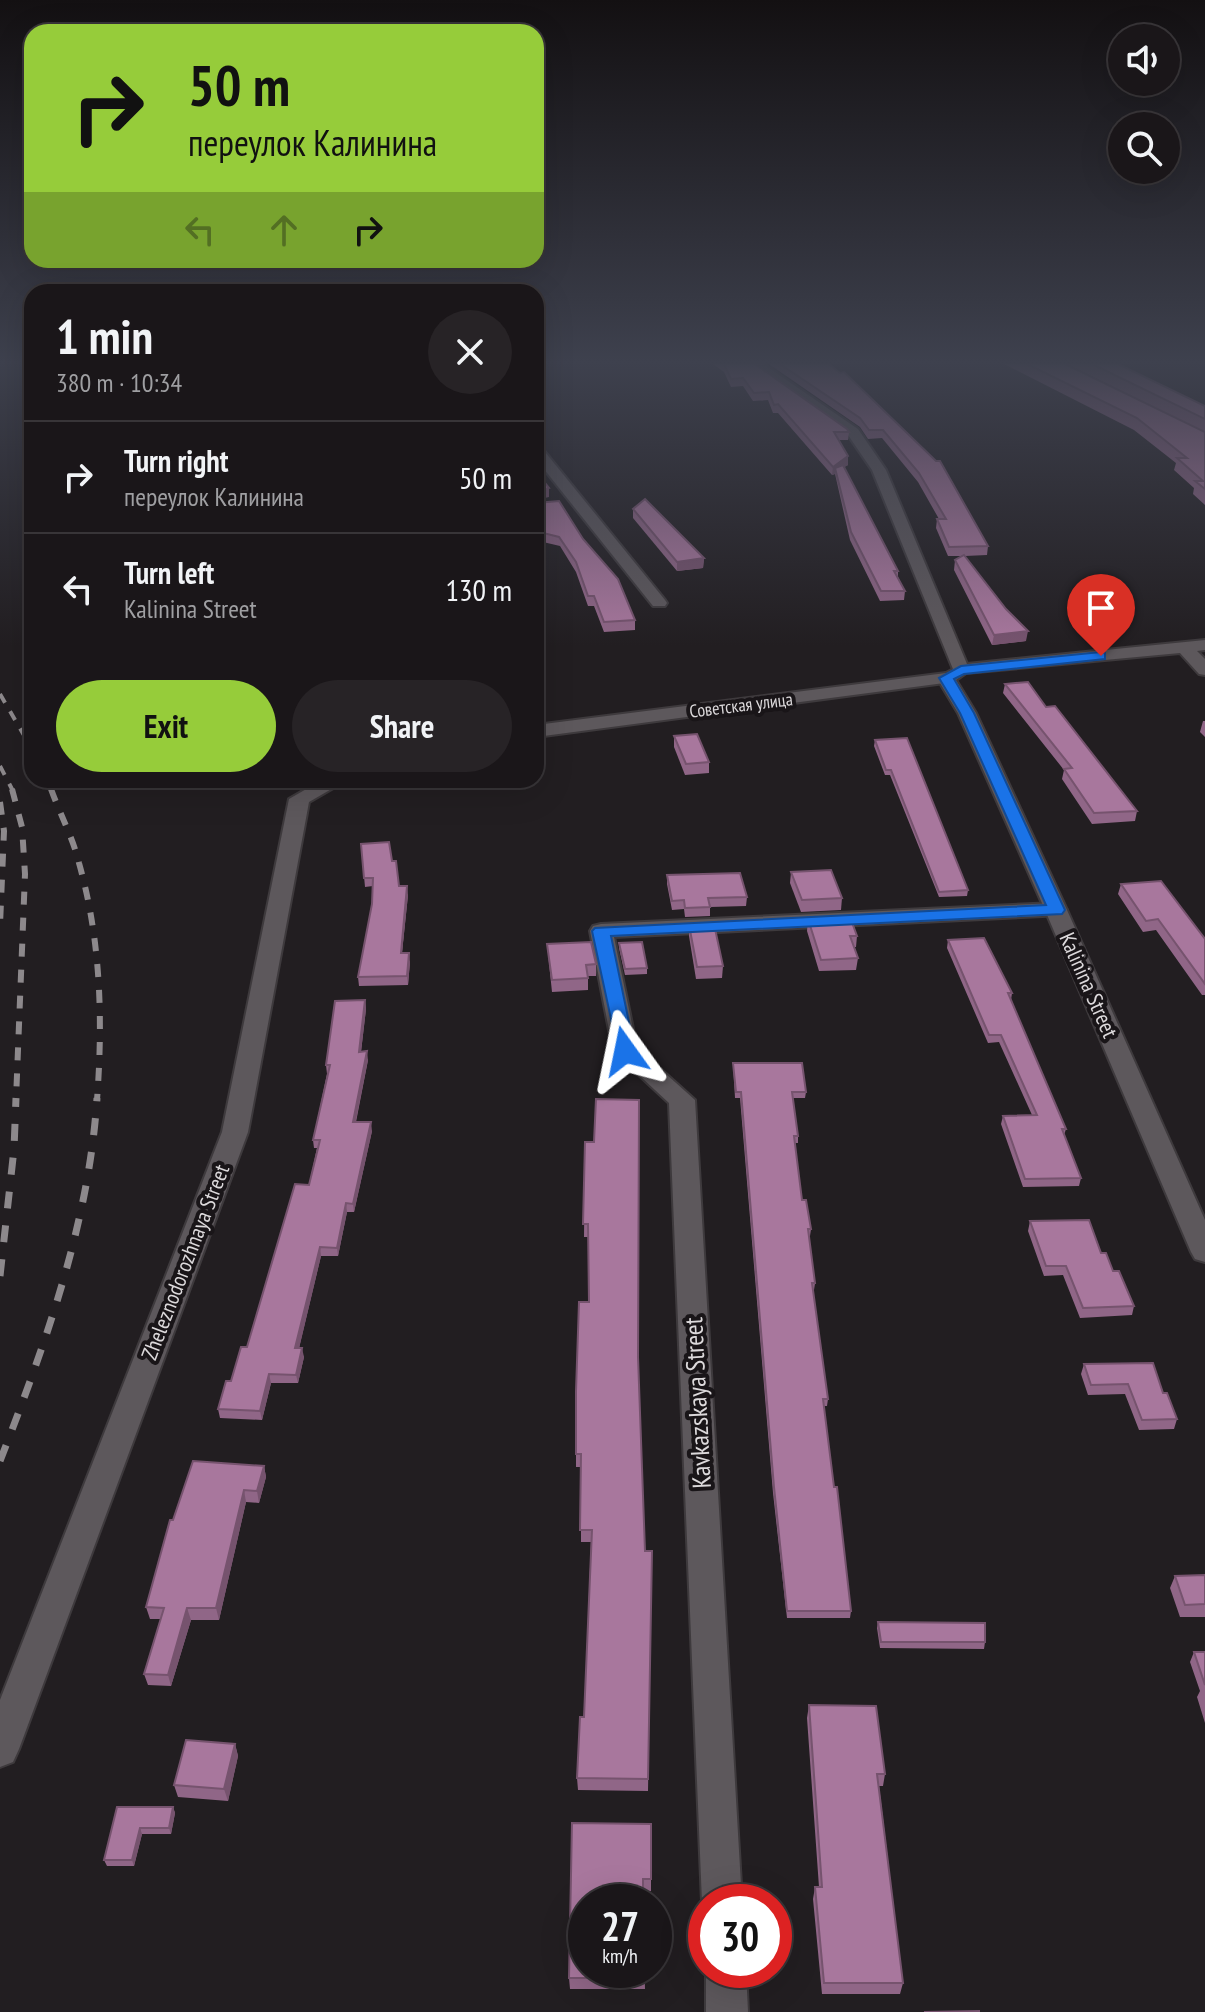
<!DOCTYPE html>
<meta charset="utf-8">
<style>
:root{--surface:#1a1619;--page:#272326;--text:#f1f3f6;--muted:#9f9fa2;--line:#383538;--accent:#96cc3a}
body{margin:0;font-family:"PT Sans Narrow",sans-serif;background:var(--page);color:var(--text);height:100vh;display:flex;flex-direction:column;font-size:30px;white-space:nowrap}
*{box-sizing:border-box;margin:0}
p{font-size:26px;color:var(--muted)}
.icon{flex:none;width:44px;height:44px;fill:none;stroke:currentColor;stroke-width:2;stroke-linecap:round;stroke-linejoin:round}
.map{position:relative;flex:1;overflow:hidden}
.details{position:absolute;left:24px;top:284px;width:520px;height:504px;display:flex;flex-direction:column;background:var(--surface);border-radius:24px;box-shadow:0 8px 32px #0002,0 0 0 2px var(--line)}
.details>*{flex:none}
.banner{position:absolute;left:24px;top:24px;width:520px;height:244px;border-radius:24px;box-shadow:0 8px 32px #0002,0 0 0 2px var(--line);background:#96cc3a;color:#111;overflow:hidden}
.buttons{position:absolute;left:1108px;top:24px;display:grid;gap:16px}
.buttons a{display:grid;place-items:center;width:72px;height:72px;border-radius:50%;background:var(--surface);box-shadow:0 8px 32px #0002,0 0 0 2px var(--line);font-size:40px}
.speed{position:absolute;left:568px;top:1884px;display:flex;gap:16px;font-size:40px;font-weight:700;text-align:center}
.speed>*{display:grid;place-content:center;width:104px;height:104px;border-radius:50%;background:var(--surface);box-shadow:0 8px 32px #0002,0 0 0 2px var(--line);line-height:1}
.speed small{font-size:20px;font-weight:400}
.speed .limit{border:12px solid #d22;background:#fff;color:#111}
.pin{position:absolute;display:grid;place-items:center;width:68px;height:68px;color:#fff;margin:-82px -34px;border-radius:50% 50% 50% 0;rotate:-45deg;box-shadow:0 0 8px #0007}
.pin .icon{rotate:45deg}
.me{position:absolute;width:88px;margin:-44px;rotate:348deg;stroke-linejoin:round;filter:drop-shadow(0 0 6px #0008)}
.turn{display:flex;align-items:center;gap:28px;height:168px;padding:0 32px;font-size:36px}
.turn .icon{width:104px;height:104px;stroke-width:2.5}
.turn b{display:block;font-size:56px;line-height:68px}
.lanes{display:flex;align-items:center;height:76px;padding:0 32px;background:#0003;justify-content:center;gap:40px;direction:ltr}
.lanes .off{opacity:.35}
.round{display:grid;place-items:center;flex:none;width:84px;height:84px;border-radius:42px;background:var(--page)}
.head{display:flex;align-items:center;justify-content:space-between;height:136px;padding:0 32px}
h1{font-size:48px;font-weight:600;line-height:60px}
.action{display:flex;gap:16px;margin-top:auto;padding:16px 32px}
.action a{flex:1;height:92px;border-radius:48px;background:var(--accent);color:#111;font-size:32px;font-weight:600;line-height:92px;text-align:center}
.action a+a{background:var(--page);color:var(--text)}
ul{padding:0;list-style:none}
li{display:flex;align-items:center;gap:24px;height:112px;padding:0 32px;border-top:2px solid var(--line)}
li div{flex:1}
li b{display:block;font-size:30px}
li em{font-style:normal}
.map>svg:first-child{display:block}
</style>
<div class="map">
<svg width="1205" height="2012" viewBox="0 0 1205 2012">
<rect width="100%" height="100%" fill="#221e21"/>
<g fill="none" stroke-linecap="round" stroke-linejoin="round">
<defs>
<g id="street">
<path d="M 749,364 L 763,364 L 858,429 L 886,470 L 967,664 L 1205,640 L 1205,650 L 1197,651 L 1205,659 L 1205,675 L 1199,674 L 1180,653 L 955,674 L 872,470 L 848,435 Z"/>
<path d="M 536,446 L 541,447 L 665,600 L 667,603 L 665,606 L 653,606 L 536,459 Z"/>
<path d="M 946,673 L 952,674 L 955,678 L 952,682 L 536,737 L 536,725 Z"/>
<path d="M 322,780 L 347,780 L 309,802 L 248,1132 L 19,1749 L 13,1762 L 0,1767 L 0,1700 L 222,1132 L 289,799 Z"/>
<path d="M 1056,903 L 1067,910 L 1064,915 L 614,937 L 637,1048 L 695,1100 L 742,1902 L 706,1902 L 706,1913 L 702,1902 L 669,1103 L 613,1051 L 590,931 L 593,926 L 601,924 Z"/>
<path d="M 706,1965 L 706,1970 L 746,1970 L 748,2012 L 706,2012 Z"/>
</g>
<path id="secondary" d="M 961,665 L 970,670 L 956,680 L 976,713 L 1067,910 L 1205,1220 L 1205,1262 L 1195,1259 L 1191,1252 L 1045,910 L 958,713 L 937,678 Z"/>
</defs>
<use href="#street" stroke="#3e3a3d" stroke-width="4"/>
<use href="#secondary" stroke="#3e3a3d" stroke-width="4"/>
<use href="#street" fill="#5d585c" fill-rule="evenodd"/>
<use href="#secondary" fill="#5d585c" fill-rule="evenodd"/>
<g stroke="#8d898c" stroke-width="4" stroke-dasharray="10 10" stroke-linecap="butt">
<path d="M 0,694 L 32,749"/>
<path d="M 0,766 L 13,791"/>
<path d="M 47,780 L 51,791"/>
</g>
<g stroke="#8d898c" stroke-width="6" stroke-dasharray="13 13" stroke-linecap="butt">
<path d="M 12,789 L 22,827 L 25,874 L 16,1100"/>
<path d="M 51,789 C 60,814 73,838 79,863 C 101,941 103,1020 97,1100"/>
<path d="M 0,802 L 4,831 L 0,925"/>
</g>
<g stroke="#8d898c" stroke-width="7" stroke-dasharray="17 17" stroke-linecap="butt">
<path d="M 0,1276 L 14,1149 L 16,1098"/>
<path d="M 0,1461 C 45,1345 89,1224 97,1098"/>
</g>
</g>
<g fill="#906687">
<path d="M 713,364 L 755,364 L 849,432 L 848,440 L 839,440 L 848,465 L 844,467 L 898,571 L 898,577 L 905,591 L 904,600 L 880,601 L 850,540 L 835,474 L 832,475 L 778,413 L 773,413 L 768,400 L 753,401 L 743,386 L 731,387 L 724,372 Z"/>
<path d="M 769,364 L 829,364 L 988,546 L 987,555 L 965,556 L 1026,641 L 992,645 L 954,570 L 955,560 L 962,556 L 948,556 L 936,528 L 937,519 L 939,519 L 918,482 L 882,438 L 868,439 L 860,427 Z"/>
<path d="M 1004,364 L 1065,364 L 1178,419 L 1067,364 L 1118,364 L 1205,406 L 1205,505 L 1193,494 L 1194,488 L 1174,470 L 1176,463 L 1134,430 Z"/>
<path d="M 536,503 L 635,620 L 635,630 L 604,632 L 594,606 L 588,606 L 576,572 L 560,546 L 543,542 L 536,530 Z"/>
<path d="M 633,509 L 704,558 L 703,568 L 677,571 L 633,518 Z"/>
<path d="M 1005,684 L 1046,707 L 1137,811 L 1135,821 L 1092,824 L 1062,779 L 1064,770 L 1003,693 Z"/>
<path d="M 1203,721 L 1205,721 L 1205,737 L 1200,732 Z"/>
<path d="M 674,736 L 709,762 L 709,773 L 685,775 L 674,747 Z"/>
<path d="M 875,740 L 968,890 L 967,896 L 939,897 L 890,775 L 885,775 L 874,746 Z"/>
<path d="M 361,844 L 392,861 L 399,886 L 408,895 L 402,953 L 410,962 L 408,985 L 359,986 L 358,977 L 372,904 L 373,886 L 365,887 Z"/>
<path d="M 791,872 L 842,898 L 841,910 L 801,912 L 790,883 Z"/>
<path d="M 667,875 L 747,897 L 746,906 L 710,907 L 710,916 L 685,917 L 684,909 L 672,910 L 667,884 Z"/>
<path d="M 1121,884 L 1205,939 L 1205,995 L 1202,995 L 1156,930 L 1143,932 L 1118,894 Z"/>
<path d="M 808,919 L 857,936 L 856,947 L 854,947 L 858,958 L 856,970 L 819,971 L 807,931 Z"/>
<path d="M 689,925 L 723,966 L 722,978 L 696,979 L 689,936 Z"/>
<path d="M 948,940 L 1012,993 L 1011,1000 L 1066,1129 L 1064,1135 L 1081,1178 L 1079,1186 L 1023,1187 L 1001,1124 L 1003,1116 L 1032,1115 L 999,1042 L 988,1043 L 947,948 Z"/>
<path d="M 619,943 L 647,968 L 647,974 L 625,975 L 619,948 Z"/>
<path d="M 547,944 L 596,964 L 596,976 L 588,976 L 588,990 L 552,992 Z"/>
<path d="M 365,1000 L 366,1009 L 361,1052 L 368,1060 L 356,1122 L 372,1131 L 354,1212 L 347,1212 L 338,1256 L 321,1256 L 299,1348 L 304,1357 L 298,1383 L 271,1383 L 262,1420 L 220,1418 L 218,1409 L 247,1347 L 309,1185 L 317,1148 L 314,1148 L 313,1140 L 327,1074 L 326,1065 Z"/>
<path d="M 733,1063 L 806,1092 L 805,1098 L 793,1098 L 798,1136 L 798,1143 L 795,1143 L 802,1200 L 811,1229 L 810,1236 L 809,1236 L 815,1283 L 814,1290 L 813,1290 L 828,1399 L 827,1406 L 824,1406 L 834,1487 L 851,1611 L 850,1618 L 787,1618 L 773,1493 L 740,1098 L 735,1098 Z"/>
<path d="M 585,1142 L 638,1357 L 645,1551 L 652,1551 L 648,1791 L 578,1790 L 577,1778 L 584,1717 L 591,1542 L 581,1542 L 581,1467 L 576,1467 L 576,1391 L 589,1302 L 588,1237 L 584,1237 Z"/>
<path d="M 1030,1221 L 1101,1253 L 1134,1306 L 1132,1315 L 1080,1318 L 1063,1275 L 1044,1276 L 1028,1231 Z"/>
<path d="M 1084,1364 L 1163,1393 L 1177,1419 L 1174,1429 L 1139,1430 L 1125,1394 L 1088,1395 L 1081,1374 Z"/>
<path d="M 264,1466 L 266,1477 L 259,1503 L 246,1502 L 219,1620 L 191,1620 L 171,1686 L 148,1685 L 144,1674 L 161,1619 L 150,1619 L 146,1607 Z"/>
<path d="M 1205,1575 L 1205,1617 L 1180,1617 L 1170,1588 L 1175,1576 Z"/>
<path d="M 878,1622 L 985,1642 L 984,1649 L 880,1648 L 877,1628 Z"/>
<path d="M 1194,1652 L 1205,1652 L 1205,1723 L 1197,1697 L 1200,1691 L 1190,1662 Z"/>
<path d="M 809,1705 L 885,1774 L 883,1786 L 879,1786 L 903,1983 L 900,1994 L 822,1994 L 813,1899 L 815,1887 L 819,1887 L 807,1718 Z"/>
<path d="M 235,1744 L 238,1756 L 228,1801 L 178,1797 L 174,1785 Z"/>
<path d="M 117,1807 L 173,1807 L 175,1813 L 171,1834 L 142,1834 L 134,1866 L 107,1866 L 104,1860 Z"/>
<path d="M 651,1824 L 651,1891 L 643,1891 L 645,1989 L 570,1989 L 569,1978 Z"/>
</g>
<g fill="#76536e">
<path d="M 848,456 L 848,465 L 836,472 L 835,468 L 835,474 L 832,475 L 833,467 Z"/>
<path d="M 549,488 L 549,497 L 536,500 L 536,491 Z"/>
<path d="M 704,558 L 703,568 L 677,571 L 677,562 Z"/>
<path d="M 1028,631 L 1026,641 L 992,645 L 994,635 Z"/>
<path d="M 407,886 L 408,895 L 401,962 L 401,953 Z"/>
<path d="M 409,953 L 410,962 L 408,985 L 407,976 Z"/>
<path d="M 365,1000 L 366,1009 L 360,1060 L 359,1052 Z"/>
<path d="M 367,1051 L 368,1060 L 354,1130 L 353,1122 Z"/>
<path d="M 371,1122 L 372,1131 L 354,1212 L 353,1204 Z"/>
<path d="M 346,1203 L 347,1212 L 338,1256 L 337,1248 Z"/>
<path d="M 320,1247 L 321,1256 L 297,1357 L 295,1348 Z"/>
<path d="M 302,1348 L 304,1357 L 298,1383 L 296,1375 Z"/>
<path d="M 269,1374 L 271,1383 L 262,1420 L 260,1411 Z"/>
<path d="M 264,1466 L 266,1477 L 259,1503 L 257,1491 Z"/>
<path d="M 244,1490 L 246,1502 L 219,1620 L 216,1608 Z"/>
<path d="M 187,1608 L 191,1620 L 171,1686 L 168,1675 Z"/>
<path d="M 235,1744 L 238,1756 L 228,1801 L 224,1789 Z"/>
<path d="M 173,1807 L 175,1813 L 171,1834 L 169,1828 Z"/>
<path d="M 140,1828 L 142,1834 L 134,1866 L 132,1860 Z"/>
</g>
<g fill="#a8779d" stroke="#76536e" stroke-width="2">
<path d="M 724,364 L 755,364 L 847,429 L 849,432 L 834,432 L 848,456 L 833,467 L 778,404 L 774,405 L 769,392 L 754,393 L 743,378 L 731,379 Z"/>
<path d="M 780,364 L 829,364 L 840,373 L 844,372 L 936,461 L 940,461 L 988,546 L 949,547 L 937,519 L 946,519 L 919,473 L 883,430 L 869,430 L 860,418 Z"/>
<path d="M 1027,364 L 1065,364 L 1205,432 L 1205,489 L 1195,481 L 1203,481 L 1177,458 L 1187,458 L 1137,418 Z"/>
<path d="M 1092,364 L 1118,364 L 1205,406 L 1205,419 Z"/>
<path d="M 843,465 L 898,571 L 894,571 L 905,591 L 881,591 L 851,532 L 835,468 Z"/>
<path d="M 536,472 L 549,488 L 536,491 Z"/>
<path d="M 645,499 L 704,558 L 677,562 L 633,509 Z"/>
<path d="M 559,501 L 583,539 L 618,579 L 635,620 L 604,622 L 594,596 L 588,596 L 576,562 L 559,537 L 543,533 L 536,521 L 536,503 Z"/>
<path d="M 964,555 L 1006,609 L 1028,631 L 994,635 L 955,560 Z"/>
<path d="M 1028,682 L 1046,707 L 1055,706 L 1137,811 L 1094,813 L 1064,769 L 1072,768 L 1005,684 Z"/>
<path d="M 697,734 L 709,762 L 686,764 L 674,736 Z"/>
<path d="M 907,738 L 968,890 L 939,892 L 891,770 L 886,770 L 875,740 Z"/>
<path d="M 389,842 L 392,861 L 396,861 L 399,886 L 407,886 L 401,953 L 409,953 L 407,976 L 358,977 L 372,904 L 373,878 L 364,878 L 361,844 Z"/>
<path d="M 831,870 L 842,898 L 802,900 L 791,872 Z"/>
<path d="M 740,873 L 747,897 L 708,898 L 710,907 L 685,908 L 684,900 L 672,901 L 667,875 Z"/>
<path d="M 1161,881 L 1205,939 L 1205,984 L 1158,919 L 1146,921 L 1121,884 Z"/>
<path d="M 850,917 L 857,936 L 850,936 L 858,958 L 821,960 L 808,919 Z"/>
<path d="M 714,924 L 723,966 L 697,967 L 689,925 Z"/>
<path d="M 984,938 L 1012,993 L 1008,993 L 1066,1129 L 1062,1129 L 1081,1178 L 1025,1179 L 1003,1116 L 1037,1115 L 1001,1035 L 989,1035 L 948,940 Z"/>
<path d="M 591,942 L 596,964 L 586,965 L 588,978 L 552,980 L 547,944 Z"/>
<path d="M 642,942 L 647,968 L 625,969 L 619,943 Z"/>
<path d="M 365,1000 L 359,1052 L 367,1051 L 353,1122 L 371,1122 L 353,1204 L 346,1203 L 337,1248 L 320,1247 L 295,1348 L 302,1348 L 296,1375 L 269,1374 L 260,1411 L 218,1409 L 226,1381 L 231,1381 L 241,1347 L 247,1347 L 295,1184 L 309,1185 L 320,1140 L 313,1140 L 330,1065 L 326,1065 L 335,1001 Z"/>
<path d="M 733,1063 L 802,1063 L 806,1092 L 792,1092 L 798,1136 L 794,1136 L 802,1200 L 806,1200 L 811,1229 L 808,1229 L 815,1283 L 812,1283 L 828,1399 L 823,1399 L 834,1487 L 837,1487 L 851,1611 L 787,1611 L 774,1487 L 741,1092 L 736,1092 Z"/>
<path d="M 596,1099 L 639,1100 L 638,1357 L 645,1551 L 652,1551 L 648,1779 L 577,1778 L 580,1717 L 584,1717 L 592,1530 L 580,1530 L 581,1454 L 576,1454 L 576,1391 L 579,1302 L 589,1302 L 588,1224 L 583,1224 L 585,1142 L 594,1142 Z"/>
<path d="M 1089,1220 L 1101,1253 L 1106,1253 L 1113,1271 L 1119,1271 L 1134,1306 L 1083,1308 L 1066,1266 L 1046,1266 L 1030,1221 Z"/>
<path d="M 1153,1363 L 1163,1393 L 1167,1393 L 1177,1419 L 1142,1420 L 1128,1384 L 1091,1385 L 1084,1364 Z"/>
<path d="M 193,1461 L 264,1466 L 257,1491 L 244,1490 L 216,1608 L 187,1608 L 168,1675 L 144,1674 L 164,1608 L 146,1607 L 170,1520 L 173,1520 Z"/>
<path d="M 1205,1575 L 1205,1604 L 1185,1605 L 1175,1576 Z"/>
<path d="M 878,1622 L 985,1623 L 985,1642 L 881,1642 Z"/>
<path d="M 1194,1652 L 1205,1652 L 1205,1685 Z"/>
<path d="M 809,1705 L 876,1706 L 885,1774 L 877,1774 L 903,1983 L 824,1983 L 815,1887 L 822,1887 Z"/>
<path d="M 186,1740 L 235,1744 L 224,1789 L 174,1785 Z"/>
<path d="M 117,1807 L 173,1807 L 169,1828 L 140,1828 L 132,1860 L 104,1860 Z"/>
<path d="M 572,1823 L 651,1824 L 651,1879 L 643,1879 L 643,1902 L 586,1902 L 586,1970 L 645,1970 L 645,1978 L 569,1978 Z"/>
<path d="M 979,2011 L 979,2012 L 924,2012 Z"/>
</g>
<linearGradient id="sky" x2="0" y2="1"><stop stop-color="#131012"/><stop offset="0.56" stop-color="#3e414e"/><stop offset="1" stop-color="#3e414e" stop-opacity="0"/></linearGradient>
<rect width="1205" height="646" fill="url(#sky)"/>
<path fill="#1a73e8" stroke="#114b97" stroke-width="2" d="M 1101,652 L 1105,653 L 1105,659 L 964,674 L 954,679 L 974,713 L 1065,910 L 1062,914 L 611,936 L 635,1051 L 625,1057 L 619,1056 L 592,931 L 595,928 L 1046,905 L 960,713 L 939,678 L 961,666 Z"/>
<g text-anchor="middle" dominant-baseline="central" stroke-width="8" stroke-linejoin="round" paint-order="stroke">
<g font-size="18" fill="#dcd9db" stroke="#191518">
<text transform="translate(741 705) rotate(-7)">Советская улица</text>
</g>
<g font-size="22" fill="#dcd9db" stroke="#191518">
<text transform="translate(1089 985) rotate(66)">Kalinina Street</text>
<text transform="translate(185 1262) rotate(-69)">Zheleznodorozhnaya Street</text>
</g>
<g font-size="26" fill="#dcd9db" stroke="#191518">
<text transform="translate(697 1403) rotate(-93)">Kavkazskaya Street</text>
</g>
</g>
</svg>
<div class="buttons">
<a><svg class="icon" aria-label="sound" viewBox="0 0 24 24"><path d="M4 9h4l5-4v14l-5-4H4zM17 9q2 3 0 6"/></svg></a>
<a><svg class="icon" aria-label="search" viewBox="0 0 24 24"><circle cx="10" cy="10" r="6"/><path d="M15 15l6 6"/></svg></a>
</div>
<div class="speed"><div>27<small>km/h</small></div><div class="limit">30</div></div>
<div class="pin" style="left:1101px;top:656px;background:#d93025"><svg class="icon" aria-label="arrive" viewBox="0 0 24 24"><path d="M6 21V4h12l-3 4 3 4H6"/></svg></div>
<svg class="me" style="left:625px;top:1051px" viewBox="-20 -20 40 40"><path d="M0-17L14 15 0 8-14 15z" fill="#1a73e8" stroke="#fff" stroke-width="4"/></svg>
<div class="banner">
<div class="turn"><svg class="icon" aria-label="right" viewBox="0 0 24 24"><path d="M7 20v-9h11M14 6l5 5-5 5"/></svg><div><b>50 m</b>переулок Калинина</div></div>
<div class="lanes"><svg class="icon off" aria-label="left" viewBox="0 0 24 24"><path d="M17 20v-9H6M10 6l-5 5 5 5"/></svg><svg class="icon off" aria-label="ahead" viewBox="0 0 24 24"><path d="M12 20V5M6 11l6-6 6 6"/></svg><svg class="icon" aria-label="right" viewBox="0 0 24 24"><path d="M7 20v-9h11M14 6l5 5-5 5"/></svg></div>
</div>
<section class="details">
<div class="head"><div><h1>1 min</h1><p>380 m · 10:34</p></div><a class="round"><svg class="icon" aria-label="close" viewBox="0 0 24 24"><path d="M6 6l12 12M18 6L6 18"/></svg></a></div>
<ul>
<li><svg class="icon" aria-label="right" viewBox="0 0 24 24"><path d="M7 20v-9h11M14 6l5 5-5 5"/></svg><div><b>Turn right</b><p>переулок Калинина</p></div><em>50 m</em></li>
<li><svg class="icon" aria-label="left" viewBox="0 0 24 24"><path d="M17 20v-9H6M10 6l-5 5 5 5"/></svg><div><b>Turn left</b><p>Kalinina Street</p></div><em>130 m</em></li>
</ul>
<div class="action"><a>Exit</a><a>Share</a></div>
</section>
</div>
